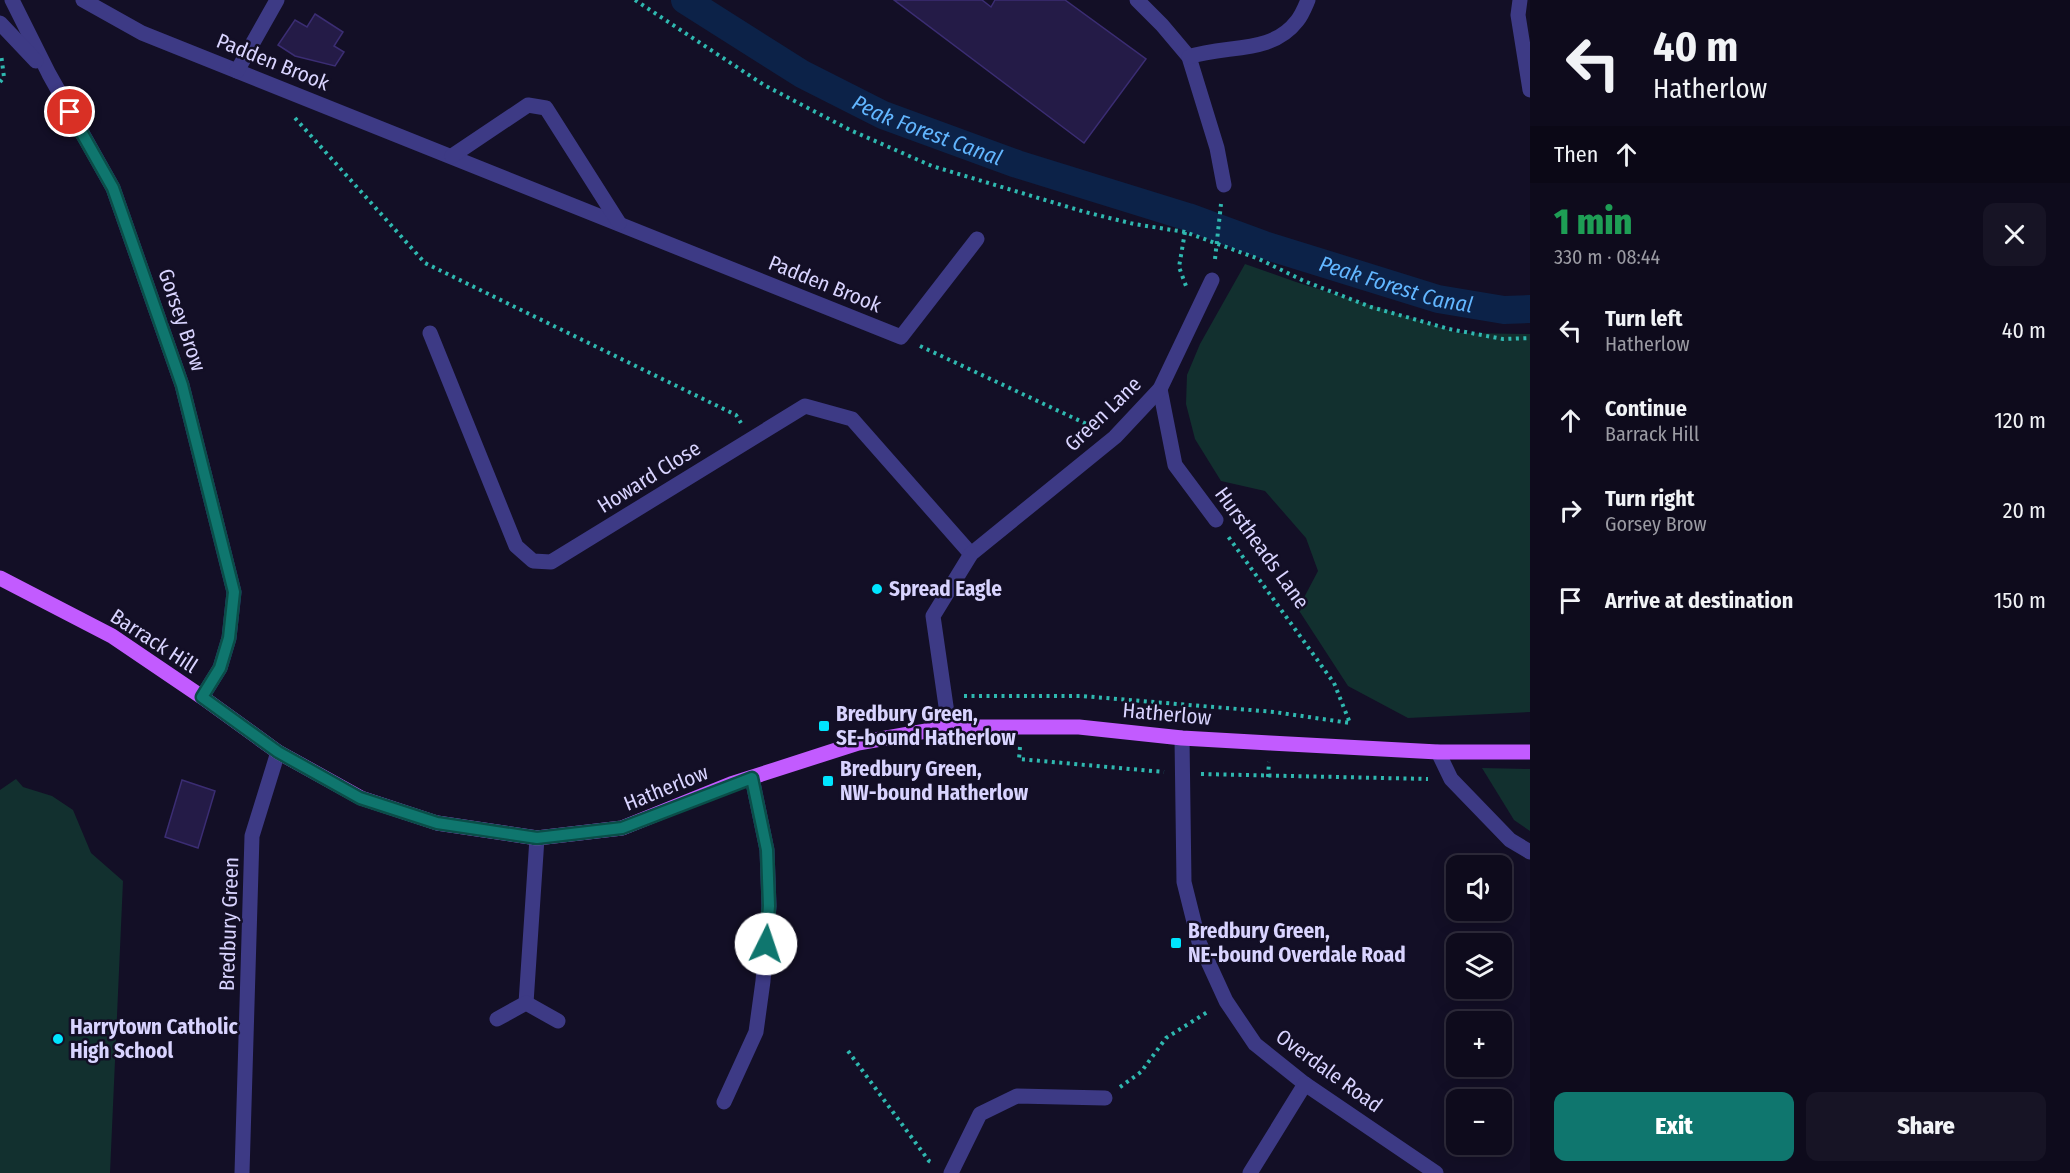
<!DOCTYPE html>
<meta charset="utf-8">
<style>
:root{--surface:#0e0b1c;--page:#171425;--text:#f1f3f6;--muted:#9b9ba3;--line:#2e2b3b;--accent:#0f766e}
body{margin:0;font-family:"Fira Sans Condensed",sans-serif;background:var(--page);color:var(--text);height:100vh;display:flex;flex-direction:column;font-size:22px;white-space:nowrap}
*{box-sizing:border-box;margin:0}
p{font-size:20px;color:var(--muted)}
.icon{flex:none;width:33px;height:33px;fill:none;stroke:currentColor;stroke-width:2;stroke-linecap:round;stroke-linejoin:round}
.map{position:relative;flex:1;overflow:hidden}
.sheet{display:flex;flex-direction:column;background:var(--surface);width:540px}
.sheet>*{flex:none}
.banner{background:#0e0b1c;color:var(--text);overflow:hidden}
.buttons{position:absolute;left:1446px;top:855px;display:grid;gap:12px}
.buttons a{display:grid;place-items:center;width:66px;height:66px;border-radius:12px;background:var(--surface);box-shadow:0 3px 15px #0003,0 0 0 2px var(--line);font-size:30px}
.pin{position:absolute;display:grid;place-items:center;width:51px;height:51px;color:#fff;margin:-26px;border:3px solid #fff;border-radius:50%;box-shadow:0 2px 6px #0007}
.me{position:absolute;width:66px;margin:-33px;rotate:4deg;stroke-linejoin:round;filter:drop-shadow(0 0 4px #0008)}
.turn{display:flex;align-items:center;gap:21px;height:126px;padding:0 24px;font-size:27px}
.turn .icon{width:78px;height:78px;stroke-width:2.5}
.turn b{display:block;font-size:42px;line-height:51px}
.then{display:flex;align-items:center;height:57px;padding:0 24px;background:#0003;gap:12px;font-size:22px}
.round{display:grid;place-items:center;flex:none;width:63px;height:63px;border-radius:12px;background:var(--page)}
.head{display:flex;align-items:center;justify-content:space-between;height:102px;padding:0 24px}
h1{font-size:36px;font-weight:800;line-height:45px;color:#1e9e55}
.cta{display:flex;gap:12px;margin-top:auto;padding:12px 24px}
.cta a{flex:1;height:69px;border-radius:12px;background:var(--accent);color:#fff;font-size:24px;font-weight:800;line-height:69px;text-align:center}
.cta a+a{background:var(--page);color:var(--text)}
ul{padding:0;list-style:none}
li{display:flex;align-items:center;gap:18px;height:90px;padding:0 24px}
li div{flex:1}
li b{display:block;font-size:22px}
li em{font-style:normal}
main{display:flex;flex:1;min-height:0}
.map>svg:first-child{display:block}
</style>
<main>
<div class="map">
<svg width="1530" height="1173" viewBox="0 0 1530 1173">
<rect width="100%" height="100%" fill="#130f26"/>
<g fill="#12302f">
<path d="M 1245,264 L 1296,282 L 1459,333 L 1530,334 L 1530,712 L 1408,718 L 1348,686 L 1298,609 L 1318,571 L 1306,538 L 1265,491 L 1221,481 L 1195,439 L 1186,404 L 1187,375 L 1200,344 Z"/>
<path d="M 1482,768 L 1530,769 L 1530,831 L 1514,820 Z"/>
<path d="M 16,779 L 23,787 L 52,796 L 73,810 L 91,853 L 123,881 L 110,1173 L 0,1173 L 0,790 Z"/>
</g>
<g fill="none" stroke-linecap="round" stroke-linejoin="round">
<path stroke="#0c2248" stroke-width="28" id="s1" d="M 685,0 L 802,74 L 883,115 L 1017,164 L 1188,217 L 1264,245 L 1438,299 L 1504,310 L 1530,309"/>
</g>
<g fill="#241b47" stroke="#3b2d73" stroke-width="1.5">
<path d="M 894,0 L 982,0 L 991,7 L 995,0 L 1065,0 L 1146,59 L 1084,143 Z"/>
<path d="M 315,14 L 343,32 L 334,46 L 344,52 L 335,66 L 295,56 L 278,45 L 295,20 L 307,27 Z"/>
<path d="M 182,780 L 215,791 L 198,848 L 165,837 Z"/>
</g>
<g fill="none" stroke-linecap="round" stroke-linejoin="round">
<g stroke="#2fb8b0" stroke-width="4" stroke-dasharray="3 4.5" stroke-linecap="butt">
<path d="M 635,0 L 764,85 L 850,130 L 932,166 L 1085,212 L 1134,224 L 1185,232 L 1259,259 L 1304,281 L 1371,307 L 1449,329 L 1503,339 L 1530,338"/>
<path d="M 0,82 L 4,77 L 1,54"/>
<path d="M 295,118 L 425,263 L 736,415 L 741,423"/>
<path d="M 1185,232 L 1179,267 L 1186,286"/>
<path d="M 1215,259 L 1221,204"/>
<path d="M 920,346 L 1093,427"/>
<path d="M 964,696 L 1082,696 L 1274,712 L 1350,723 L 1334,683 L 1227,535"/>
<path d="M 1020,747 L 1019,759 L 1164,772"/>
<path d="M 1201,774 L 1428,779"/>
<path d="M 1268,777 L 1269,762"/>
<path d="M 848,1051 L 929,1161 L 933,1163"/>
<path d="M 1120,1087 L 1141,1072 L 1166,1038 L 1209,1011"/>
</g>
<g stroke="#3d3a85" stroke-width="15">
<path d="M 12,0 L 49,74 L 113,188 L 182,385 L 234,592 L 229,638 L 220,668 L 202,697"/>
<path d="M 83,0 L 142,33 L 901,337 L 977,239"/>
<path d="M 1137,0 L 1162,25 L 1189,57 L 1217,148 L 1224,185"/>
<path d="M 1520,0 L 1518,15 L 1530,90"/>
<path d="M 0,23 L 36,61"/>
<path d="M 1189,57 C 1226,44 1271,55 1297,21 C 1302,15 1305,7 1308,0"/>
<path d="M 237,71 L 277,0"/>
<path d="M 452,156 L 528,105 L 546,108 L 619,223"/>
<path d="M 430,333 L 516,546 L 533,561 L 551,562 L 805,406 L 852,419 L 971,554"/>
<path d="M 1160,389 L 1175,465 L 1216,520"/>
<path d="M 949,727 L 933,616 L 971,554 L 1115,437 L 1160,389 L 1212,280"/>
<path d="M 1182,738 L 1184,882 L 1199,942 L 1226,1001 L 1255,1044 L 1305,1084 L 1436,1173"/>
<path d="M 1438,752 L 1451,779 L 1510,840 L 1530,852"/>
<path d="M 526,1003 L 537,838"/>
<path d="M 497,1019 L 526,1003 L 558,1021"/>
<path d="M 724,1102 L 756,1032 L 763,981 L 769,906 L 767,850 L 752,778"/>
<path d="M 242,1173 L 252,836 L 278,752"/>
<path d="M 951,1173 L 980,1114 L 1017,1096 L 1105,1098"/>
<path d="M 1250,1173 L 1305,1084"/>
</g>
<path stroke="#c25bff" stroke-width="15" d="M 0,578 L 112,636 L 202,697 L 278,752 L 361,798 L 437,823 L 537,838 L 622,828 L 731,784 L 858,743 L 949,727 L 1079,727 L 1182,738 L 1270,743 L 1438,752 L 1530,752"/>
</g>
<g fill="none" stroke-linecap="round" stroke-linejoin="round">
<defs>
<path id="route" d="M 70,112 L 113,188 L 182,385 L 234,592 L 229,638 L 220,668 L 202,697 L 278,752 L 360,798 L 437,823 L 537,838 L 622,828 L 752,778 L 767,850 L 769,906 L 766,944"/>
</defs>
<use href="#route" stroke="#0a4d48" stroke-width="15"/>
<use href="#route" stroke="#0f766e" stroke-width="10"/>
</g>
<g fill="#00e5ff" stroke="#130f26" stroke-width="2">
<circle cx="877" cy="589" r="6"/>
<rect x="818" y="720" width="12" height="12" rx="3"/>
<rect x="822" y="775" width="12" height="12" rx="3"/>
<rect x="1170" y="937" width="12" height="12" rx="3"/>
<circle cx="58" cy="1039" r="6"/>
</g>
<g text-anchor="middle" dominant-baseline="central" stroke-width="5" stroke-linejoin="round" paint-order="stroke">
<g font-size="21" fill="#d9d4ff" stroke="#130f26">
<text transform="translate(273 62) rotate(22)">Padden Brook</text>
<text transform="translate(825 284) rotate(22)">Padden Brook</text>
<text transform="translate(182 320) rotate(71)">Gorsey Brow</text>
<text transform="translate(1103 414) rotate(-44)">Green Lane</text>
<text transform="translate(649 477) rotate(-32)">Howard Close</text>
<text transform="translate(1262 548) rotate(54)">Hurstheads Lane</text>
<text transform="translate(154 641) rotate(33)">Barrack Hill</text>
<text transform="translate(1167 714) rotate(5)">Hatherlow</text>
<text transform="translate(666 788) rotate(-22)">Hatherlow</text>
<text transform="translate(229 924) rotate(-88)">Bredbury Green</text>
<text transform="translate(1329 1071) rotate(36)">Overdale Road</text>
</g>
<g font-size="21" font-weight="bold" fill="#d9d4ff" stroke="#130f26" text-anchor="start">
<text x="889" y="589">Spread Eagle</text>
<text x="836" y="714">Bredbury Green,<tspan x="836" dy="24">SE-bound Hatherlow</tspan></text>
<text x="840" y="769">Bredbury Green,<tspan x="840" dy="24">NW-bound Hatherlow</tspan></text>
<text x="1188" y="931">Bredbury Green,<tspan x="1188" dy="24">NE-bound Overdale Road</tspan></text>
<text x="70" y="1027">Harrytown Catholic<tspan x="70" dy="24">High School</tspan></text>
</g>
<g font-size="22" font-style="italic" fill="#62b6ff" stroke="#130f26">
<text stroke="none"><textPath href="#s1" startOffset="276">Peak Forest Canal</textPath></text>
<text stroke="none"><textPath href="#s1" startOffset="770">Peak Forest Canal</textPath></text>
</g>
</g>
</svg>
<div class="buttons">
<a><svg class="icon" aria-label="sound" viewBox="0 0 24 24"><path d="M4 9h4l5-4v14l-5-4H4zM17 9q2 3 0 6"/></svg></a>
<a><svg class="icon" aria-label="layers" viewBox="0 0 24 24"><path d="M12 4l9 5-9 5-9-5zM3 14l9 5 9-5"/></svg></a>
<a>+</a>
<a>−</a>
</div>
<div class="pin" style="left:70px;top:112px;background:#d93025"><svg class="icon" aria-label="arrive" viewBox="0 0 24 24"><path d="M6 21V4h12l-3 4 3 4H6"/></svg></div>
<svg class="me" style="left:766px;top:944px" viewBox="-20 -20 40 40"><circle r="19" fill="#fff"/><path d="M0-13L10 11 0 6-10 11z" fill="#0f766e"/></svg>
</div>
<section class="sheet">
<div class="banner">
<div class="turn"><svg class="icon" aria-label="left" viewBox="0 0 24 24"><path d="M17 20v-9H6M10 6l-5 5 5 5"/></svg><div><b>40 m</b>Hatherlow</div></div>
<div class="then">Then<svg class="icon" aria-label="ahead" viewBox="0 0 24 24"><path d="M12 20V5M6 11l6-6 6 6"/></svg></div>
</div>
<div class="head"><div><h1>1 min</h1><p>330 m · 08:44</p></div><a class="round"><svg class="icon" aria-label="close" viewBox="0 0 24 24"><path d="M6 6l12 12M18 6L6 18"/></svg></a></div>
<ul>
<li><svg class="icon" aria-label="left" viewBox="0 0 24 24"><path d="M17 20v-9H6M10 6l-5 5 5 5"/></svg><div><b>Turn left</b><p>Hatherlow</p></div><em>40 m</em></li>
<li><svg class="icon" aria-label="ahead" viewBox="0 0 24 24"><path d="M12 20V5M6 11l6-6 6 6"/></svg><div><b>Continue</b><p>Barrack Hill</p></div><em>120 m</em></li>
<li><svg class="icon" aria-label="right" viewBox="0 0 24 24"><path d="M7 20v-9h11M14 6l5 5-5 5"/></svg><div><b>Turn right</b><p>Gorsey Brow</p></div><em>20 m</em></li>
<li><svg class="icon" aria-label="arrive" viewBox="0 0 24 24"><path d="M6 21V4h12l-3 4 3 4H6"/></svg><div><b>Arrive at destination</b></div><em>150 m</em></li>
</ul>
<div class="cta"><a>Exit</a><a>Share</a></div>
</section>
</main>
